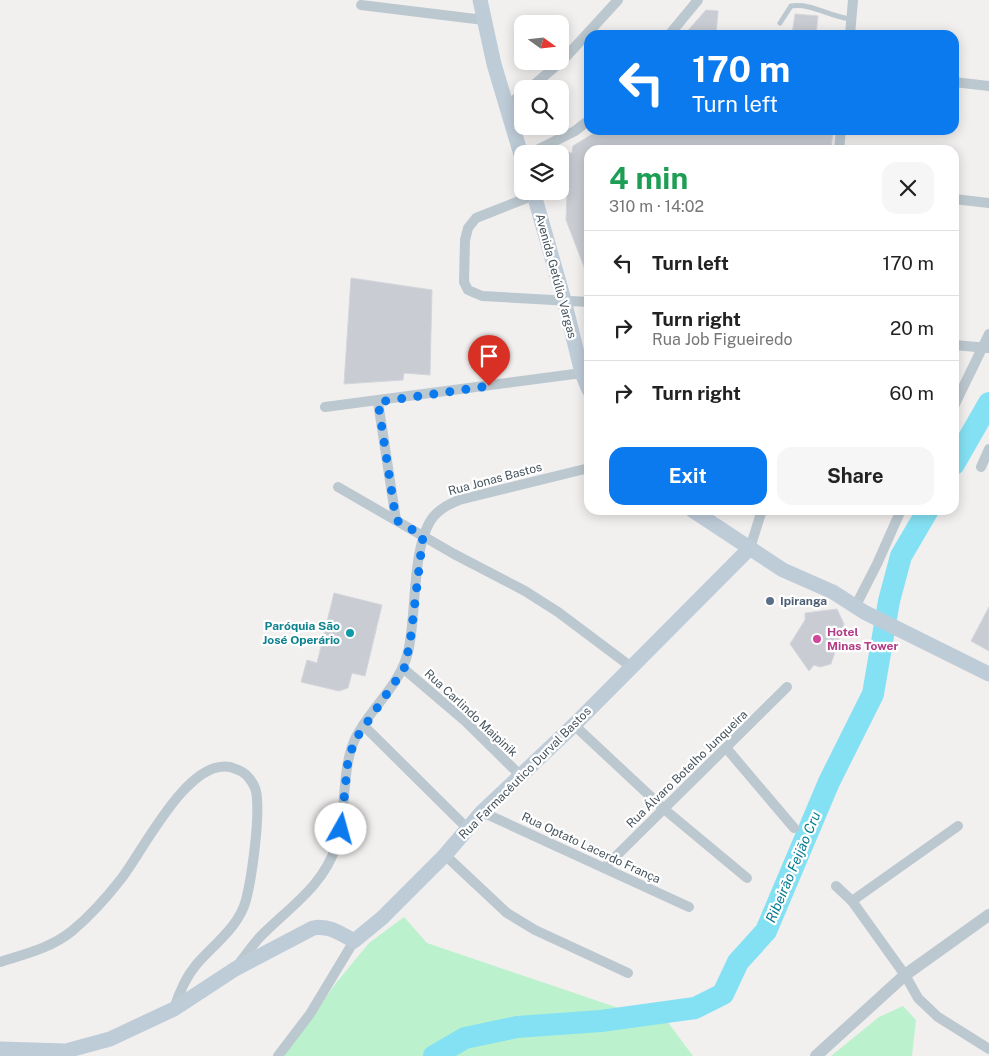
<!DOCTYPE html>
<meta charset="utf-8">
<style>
:root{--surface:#fff;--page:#f6f6f6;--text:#222;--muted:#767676;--line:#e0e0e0;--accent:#0c7aef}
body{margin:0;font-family:"Public Sans",sans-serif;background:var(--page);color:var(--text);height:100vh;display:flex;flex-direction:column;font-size:19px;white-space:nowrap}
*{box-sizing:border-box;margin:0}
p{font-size:16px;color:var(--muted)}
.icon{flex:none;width:28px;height:28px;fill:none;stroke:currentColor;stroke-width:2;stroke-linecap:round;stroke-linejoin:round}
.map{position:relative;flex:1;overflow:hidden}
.sheet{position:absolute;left:584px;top:145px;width:375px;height:370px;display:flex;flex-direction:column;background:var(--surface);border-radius:15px;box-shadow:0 2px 12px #0003}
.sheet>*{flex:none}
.banner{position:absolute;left:584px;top:30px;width:375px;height:105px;border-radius:15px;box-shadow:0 2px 12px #0003;background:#0c7aef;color:#fff;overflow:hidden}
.needle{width:32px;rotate:105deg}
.tools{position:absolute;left:514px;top:15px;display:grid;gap:10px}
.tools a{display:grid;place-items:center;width:55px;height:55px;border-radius:10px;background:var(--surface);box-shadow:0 2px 12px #0003;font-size:25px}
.pin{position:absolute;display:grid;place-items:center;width:42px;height:42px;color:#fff;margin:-51px -21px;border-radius:50% 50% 50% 0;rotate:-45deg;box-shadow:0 0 5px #0007}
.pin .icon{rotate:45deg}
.me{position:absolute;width:55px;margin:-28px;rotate:7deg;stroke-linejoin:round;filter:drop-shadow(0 0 4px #0008)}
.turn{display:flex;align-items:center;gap:18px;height:105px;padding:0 25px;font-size:22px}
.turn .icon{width:65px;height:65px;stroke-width:2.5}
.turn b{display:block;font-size:35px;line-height:42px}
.round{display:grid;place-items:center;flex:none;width:52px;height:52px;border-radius:15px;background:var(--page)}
.head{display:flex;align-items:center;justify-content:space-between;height:85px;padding:0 25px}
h1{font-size:30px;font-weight:700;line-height:38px;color:#1e9e55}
.primary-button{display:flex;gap:10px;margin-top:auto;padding:10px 25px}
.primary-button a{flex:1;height:58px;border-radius:15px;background:var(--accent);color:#fff;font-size:20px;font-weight:700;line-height:58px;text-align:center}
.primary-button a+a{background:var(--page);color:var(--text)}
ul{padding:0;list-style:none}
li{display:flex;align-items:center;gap:15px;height:65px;padding:0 25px;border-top:1px solid var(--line)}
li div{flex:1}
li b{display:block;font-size:19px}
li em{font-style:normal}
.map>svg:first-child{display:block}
</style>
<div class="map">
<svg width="989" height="1056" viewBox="0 0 989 1056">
<rect width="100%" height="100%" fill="#f2efef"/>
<g fill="#bbf2cd">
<path d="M 404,917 L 427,943 L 654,1020 L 667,1021 L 693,1056 L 284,1056 L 336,983 L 369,943 Z"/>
<path d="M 903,1006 L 916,1020 L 912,1056 L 831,1056 L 879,1017 Z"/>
</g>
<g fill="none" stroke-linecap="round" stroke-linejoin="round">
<g stroke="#84e1f3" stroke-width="22">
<path d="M 954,464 L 989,403"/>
<path d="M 434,1056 L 465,1038 L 517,1027 L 601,1021 L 695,1008 L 723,994 L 738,962 L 766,931 L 829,782 L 873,694 L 889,601 L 901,556 L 928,510"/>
</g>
</g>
<g fill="#c9ccd2" stroke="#d3d6db">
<path d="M 706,10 L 718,11 L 716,35 L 684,35 Z"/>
<path d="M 795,14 L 818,16 L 816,35 L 792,35 Z"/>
<path d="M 599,130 L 833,130 L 831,150 L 589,150 L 588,277 L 566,220 L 567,197 L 560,197 L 560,152 L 572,153 L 573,146 Z"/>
<path d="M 351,278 L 432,290 L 430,375 L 404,373 L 403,380 L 344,384 Z"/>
<path d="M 334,593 L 382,605 L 365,676 L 352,673 L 348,688 L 339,691 L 301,682 L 307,660 L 317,663 Z"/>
<path d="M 989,607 L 989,651 L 971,641 Z"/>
<path d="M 837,609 L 844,624 L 831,664 L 820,667 L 814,665 L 809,671 L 790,644 L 805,620 L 805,613 Z"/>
</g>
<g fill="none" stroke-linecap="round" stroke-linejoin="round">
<path stroke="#bcc8cf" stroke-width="5" d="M 780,23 L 791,6 C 813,3 829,17 851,19"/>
<g stroke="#bcc8cf" stroke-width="10">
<path d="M 361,5 L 484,20"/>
<path d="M 669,35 L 698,0"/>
<path d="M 850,35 L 853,0"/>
<path d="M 954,82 L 989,86"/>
<path d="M 529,89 L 563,60 L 618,0"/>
<path d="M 508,105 L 522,94"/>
<path d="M 839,150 L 841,130"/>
<path d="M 529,154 L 575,131 L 589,120"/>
<path d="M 534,195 L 476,218 L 468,228 L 465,240 L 464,282 L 468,290 L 482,296 L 589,302"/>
<path d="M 954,199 L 989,203"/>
<path d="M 954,345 L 988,348"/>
<path d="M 378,402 L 396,520"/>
<path d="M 954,406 L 989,334"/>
<path d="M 325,407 L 582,373"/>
<path d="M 981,467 L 989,449"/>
<path d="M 338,487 L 454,554 L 525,591 L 558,612 L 630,666"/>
<path d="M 750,548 L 762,510"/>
<path d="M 855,607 L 877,564 L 901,510"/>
<path d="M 404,669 L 465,721 L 520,775"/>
<path d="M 363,725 L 467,828"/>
<path d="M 574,725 L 664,809 L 747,878"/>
<path d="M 727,749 L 794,828"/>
<path d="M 482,812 L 689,907"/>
<path d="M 445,855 L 507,913 L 535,930 L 628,973"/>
<path d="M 604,868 L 787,687"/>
<path d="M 836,886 L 852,901 L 905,975 L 918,998 L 938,1017 L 989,1049"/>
<path d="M 852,901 L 958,826"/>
<path d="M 0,962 C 25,954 51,948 72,931 C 90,916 107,897 121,879 C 143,851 188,758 230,767 C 237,769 245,772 249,778 C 254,784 257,791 257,799 C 259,823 252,877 246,900 C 239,927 213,945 196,965 C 185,978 179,993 174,1009"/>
<path d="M 238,965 C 245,956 252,946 259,938 C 287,909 323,887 336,846 C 347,813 341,769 355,739 C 370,708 400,686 408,652 C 417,616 411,543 434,516 C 441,508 449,504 459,500 L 589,468"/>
<path d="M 278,1056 L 310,1014 L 354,941"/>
</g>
<path stroke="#bcc8cf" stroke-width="12" d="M 816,1056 L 905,975 L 989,915"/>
<g stroke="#beccd8" stroke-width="15">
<path d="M 480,0 L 494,64 L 522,158"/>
<path d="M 533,191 L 564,300 L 582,373 L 589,390"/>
<path d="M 692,510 L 783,570 L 833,592 L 864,612 L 989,674"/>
<path d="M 0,1049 L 66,1051 L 110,1039 L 174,1009 L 235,969 L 313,928 C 329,925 340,933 354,941 L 382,918 L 445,855 L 482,812 L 574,725 L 750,548"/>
</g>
</g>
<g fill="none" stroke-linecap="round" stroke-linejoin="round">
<path stroke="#0c7aef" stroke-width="9" stroke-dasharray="0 16.2" d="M 341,829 L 348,760 L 355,740 L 404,669 L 410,643 L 423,536 L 396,520 L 378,402 L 489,386"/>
</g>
<circle fill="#5c6f8a" stroke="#fff" stroke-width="2" cx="770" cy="601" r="5"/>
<circle fill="#0f9aa8" stroke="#fff" stroke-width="2" cx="350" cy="633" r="5"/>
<circle fill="#d1479c" stroke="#fff" stroke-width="2" cx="817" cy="639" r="5"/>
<g text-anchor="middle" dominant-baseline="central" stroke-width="4.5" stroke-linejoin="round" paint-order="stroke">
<g font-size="12" fill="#46545e" stroke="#fff">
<text transform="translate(556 276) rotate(75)">Avenida Getúlio Vargas</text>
<text transform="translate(495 479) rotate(-15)">Rua Jonas Bastos</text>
<text transform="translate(471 713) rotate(43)">Rua Carlindo Maipinik</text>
<text transform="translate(687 769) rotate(-44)">Rua Álvaro Botelho Junqueira</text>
<text transform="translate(525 773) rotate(-45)">Rua Farmacêutico Durval Bastos</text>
<text transform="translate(591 848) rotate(25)">Rua Optato Lacerdo França</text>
</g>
<g font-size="12" font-weight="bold" fill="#4e5e75" stroke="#fff" text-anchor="start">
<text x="780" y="601">Ipiranga</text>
</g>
<g font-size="12" font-weight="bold" fill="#0d838f" stroke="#fff" text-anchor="end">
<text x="340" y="626">Paróquia São<tspan x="340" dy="14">José Operário</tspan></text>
</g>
<g font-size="12" font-weight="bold" fill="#b23c85" stroke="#fff" text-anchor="start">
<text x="827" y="632">Hotel<tspan x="827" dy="14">Minas Tower</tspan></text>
</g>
<g font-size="14" font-style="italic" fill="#057d94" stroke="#fff">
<text transform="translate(793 867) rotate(-67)">Ribeirão Feijão Cru</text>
</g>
</g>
</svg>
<div class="tools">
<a><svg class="needle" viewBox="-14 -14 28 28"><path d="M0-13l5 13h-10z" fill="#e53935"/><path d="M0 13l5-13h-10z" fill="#767676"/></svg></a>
<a><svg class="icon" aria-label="search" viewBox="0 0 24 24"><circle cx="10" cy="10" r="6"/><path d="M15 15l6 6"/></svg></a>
<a><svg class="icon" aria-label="layers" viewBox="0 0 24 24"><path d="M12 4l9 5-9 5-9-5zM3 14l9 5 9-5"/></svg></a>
</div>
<div class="pin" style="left:489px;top:386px;background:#d93025"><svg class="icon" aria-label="arrive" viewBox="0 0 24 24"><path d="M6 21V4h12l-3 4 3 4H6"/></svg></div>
<svg class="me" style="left:341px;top:829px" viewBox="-20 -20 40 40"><circle r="19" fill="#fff"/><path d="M0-13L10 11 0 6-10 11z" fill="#0c7aef"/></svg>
<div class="banner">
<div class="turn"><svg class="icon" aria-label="left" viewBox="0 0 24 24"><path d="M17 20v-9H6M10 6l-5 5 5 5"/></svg><div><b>170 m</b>Turn left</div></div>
</div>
<section class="sheet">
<div class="head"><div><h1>4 min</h1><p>310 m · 14:02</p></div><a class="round"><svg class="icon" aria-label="close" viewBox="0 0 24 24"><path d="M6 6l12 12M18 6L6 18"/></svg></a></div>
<ul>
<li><svg class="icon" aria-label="left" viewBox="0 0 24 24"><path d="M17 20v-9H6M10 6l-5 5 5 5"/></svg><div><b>Turn left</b></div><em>170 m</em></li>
<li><svg class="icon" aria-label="right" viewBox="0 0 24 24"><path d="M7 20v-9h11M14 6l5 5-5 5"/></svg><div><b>Turn right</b><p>Rua Job Figueiredo</p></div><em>20 m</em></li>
<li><svg class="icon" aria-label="right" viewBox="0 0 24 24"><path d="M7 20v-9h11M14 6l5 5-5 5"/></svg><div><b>Turn right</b></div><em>60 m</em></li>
</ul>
<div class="primary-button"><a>Exit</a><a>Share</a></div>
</section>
</div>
